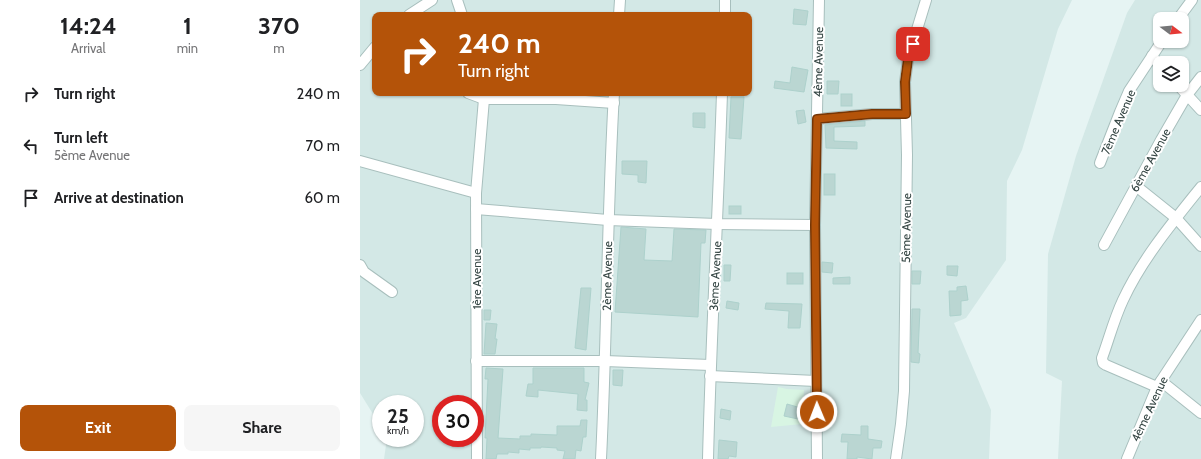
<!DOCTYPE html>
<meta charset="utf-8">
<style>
:root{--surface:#fff;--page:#f6f6f6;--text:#202124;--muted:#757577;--accent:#b45309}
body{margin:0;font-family:Cabin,sans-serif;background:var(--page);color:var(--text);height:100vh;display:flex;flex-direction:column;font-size:15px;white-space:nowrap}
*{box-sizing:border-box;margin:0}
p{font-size:13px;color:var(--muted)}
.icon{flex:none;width:22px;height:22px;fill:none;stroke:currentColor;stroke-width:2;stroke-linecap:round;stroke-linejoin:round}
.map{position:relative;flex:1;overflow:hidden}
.panel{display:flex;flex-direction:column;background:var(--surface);width:360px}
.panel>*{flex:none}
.hud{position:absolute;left:12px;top:12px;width:380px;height:84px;border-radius:8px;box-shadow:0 1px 3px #0004;background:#b45309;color:#fff;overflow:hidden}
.needle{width:26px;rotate:106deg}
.buttons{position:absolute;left:793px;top:12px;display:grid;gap:8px}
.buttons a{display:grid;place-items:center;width:36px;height:36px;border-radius:8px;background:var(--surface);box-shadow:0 1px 3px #0004;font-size:20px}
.speed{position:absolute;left:12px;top:395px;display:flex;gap:8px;font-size:20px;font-weight:700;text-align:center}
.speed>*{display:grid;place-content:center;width:52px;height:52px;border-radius:50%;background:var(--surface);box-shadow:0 1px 3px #0004;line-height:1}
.speed small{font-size:10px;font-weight:400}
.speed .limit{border:6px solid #d22;background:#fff;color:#111}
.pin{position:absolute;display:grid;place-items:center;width:34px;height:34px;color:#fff;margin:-17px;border-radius:8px;box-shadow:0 2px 6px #0006}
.me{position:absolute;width:44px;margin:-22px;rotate:359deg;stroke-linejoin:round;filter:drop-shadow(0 0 3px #0008)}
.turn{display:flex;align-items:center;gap:14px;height:84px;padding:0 20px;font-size:18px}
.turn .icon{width:52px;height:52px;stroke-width:2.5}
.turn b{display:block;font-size:28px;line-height:34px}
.eta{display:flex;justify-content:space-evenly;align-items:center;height:68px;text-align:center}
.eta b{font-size:24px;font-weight:700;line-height:28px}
.cta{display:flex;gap:8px;margin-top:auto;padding:8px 20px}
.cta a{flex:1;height:46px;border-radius:8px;background:var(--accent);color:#fff;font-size:16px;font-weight:700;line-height:46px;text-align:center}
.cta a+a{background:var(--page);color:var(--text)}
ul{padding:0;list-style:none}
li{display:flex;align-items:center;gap:12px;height:52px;padding:0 20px}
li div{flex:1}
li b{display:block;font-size:15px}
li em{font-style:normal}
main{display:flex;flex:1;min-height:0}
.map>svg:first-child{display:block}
</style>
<main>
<section class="panel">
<div class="eta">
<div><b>14:24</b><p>Arrival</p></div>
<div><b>1</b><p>min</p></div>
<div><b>370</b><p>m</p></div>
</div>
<ul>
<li><svg class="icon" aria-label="right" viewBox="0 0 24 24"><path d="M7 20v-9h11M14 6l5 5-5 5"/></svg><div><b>Turn right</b></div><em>240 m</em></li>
<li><svg class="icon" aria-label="left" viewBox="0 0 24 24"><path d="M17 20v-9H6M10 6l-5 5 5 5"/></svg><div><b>Turn left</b><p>5ème Avenue</p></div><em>70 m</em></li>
<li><svg class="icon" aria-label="arrive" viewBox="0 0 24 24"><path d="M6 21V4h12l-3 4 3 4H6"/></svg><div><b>Arrive at destination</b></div><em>60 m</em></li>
</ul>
<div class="cta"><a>Exit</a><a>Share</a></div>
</section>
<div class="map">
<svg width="841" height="459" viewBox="0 0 841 459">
<rect width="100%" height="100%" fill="#e6f4f3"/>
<g fill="#d3e8e6" fill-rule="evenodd">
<path d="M 0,0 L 712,0 L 698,29 L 662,150 L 647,181 L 646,260 L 606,318 L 594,323 L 631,410 L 629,459 L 24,459 L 27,438 L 55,438 L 55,404 L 21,404 L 21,427 L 0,393 ZM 15,15 L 389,15 L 389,93 L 15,93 ZM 81,404 L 115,404 L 115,438 L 81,438 Z"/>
<path d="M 775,0 L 841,0 L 841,459 L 698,459 L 702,381 L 686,373 L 688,254 L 716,156 L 767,13 ZM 800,19 L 822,19 L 822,41 L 800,41 ZM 800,63 L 822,63 L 822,85 L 800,85 Z"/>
</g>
<path fill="#d8f5e3" d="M 418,387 L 427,389 L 444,390 L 442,424 L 411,427 Z"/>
<g fill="#bad6d2" stroke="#add1cc">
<path d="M 434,9 L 448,11 L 446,25 L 433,24 Z"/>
<path d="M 432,67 L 448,70 L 444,92 L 414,88 L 415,81 L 430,83 Z"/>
<path d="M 467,81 L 479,81 L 478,94 L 467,94 Z"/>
<rect x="481" y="94" width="11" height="12"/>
<path d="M 371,97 L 384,97 L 381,139 L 369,138 Z"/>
<path d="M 444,110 L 446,122 L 438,124 L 436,111 Z"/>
<path d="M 333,113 L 345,113 L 345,128 L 333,127 Z"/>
<path d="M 505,121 L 505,126 L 474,127 L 474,141 L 497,142 L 497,149 L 466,148 L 465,125 Z"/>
<path d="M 262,161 L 287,161 L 286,183 L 278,182 L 278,175 L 262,174 Z"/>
<rect x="464" y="174" width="11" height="21"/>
<rect x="369" y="206" width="12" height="8"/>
<path d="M 261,227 L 286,229 L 284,260 L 312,261 L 314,229 L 346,230 L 345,243 L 341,243 L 338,317 L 255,312 Z"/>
<path d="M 462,262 L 473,263 L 472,273 L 462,272 Z"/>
<path d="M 364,265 L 371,265 L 370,281 L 364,281 Z"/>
<path d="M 587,266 L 598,266 L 597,276 L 587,275 Z"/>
<path d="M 552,271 L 561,271 L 560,284 L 552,284 Z"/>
<rect x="427" y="273" width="16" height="11"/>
<path d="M 490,277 L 490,284 L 473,284 L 473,278 Z"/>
<path d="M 606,286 L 608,300 L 601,301 L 601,315 L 590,316 L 589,291 L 597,291 L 597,287 Z"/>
<path d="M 221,288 L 231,288 L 226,350 L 215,348 Z"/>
<path d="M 367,301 L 379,303 L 378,310 L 366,308 Z"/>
<path d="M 406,303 L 442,304 L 440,328 L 428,328 L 429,311 L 405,309 Z"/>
<path d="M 552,309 L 560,309 L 558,353 L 560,354 L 559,363 L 551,362 Z"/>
<path d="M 124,310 L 131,310 L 130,320 L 124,320 Z"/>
<path d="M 126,323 L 137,324 L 135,339 L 137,339 L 135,354 L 124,354 Z"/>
<path d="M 126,368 L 143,369 L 138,438 L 160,439 L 160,436 L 171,436 L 171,434 L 197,435 L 197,426 L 220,426 L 221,420 L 227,420 L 226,437 L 223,437 L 221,451 L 216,450 L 215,459 L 203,459 L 205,451 L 197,450 L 197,448 L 181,447 L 181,448 L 170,448 L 170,450 L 159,449 L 159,453 L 148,452 L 148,454 L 137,454 L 136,459 L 126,459 L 127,438 L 125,438 L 128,379 L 125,379 Z"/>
<path d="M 173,368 L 224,368 L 224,382 L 229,383 L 225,400 L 227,400 L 227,411 L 217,410 L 218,394 L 178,390 L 178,397 L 166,396 L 168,384 L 173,384 Z"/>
<path d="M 253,370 L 263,370 L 262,386 L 253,385 Z"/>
<path d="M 427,404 L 441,408 L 438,419 L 424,416 Z"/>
<path d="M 361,409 L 371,411 L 370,420 L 360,418 Z"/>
<path d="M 501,426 L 508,426 L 508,439 L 522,441 L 521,448 L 513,448 L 512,459 L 497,457 L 497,459 L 487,459 L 488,442 L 481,442 L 482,434 L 501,435 Z"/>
<path d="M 359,440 L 377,442 L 376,457 L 369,456 L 368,459 L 358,459 Z"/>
</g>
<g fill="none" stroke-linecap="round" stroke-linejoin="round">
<defs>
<g id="minor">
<path d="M 97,0 L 102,15"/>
<path d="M 49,15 L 72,0"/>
<path d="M 259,15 L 260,0"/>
<path d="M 365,15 L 365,0"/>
<path d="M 818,19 L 832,0"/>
<path d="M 792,56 L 800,66"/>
<path d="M 0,65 L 15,47"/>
<path d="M 818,85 L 841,110"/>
<path d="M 108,93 L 124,99 L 196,99 L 254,103"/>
<path d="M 457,119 L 512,114 L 546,114"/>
<path d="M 0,161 L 116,193"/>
<path d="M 740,163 L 760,112 L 769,91 L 802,41"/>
<path d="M 776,186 L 816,218 L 841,246"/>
<path d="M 116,209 L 248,220 L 357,224 L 455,225"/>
<path d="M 744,245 L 801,140 L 827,95 L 841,77"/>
<path d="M 0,265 L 4,272 L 32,292"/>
<path d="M 116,361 L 245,361 L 350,365"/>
<path d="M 350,376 L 456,381"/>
<path d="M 801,381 L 841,413"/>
<path d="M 797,387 L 746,365 L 743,363 L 742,358 C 749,339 754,319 763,300 C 782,259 813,222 841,187"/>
<path d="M 117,459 L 116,193 L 124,99 L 122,93"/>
<path d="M 241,459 C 247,337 247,215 254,93"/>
<path d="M 348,459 C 351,337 358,215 362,93"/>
<path d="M 457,459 L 455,225 L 459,0"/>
<path d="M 536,459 L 541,424 L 544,391 L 547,155 L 545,82 L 548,59 L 566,0"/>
<path d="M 767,459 L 797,387 L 841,320"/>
</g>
</defs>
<use href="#minor" stroke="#a8bfbd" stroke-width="12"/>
<use href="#minor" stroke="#fff" stroke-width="10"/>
</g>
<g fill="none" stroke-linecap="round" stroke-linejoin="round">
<defs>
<path id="route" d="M 457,412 L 455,225 L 457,119 L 512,114 L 546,114 L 545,82 L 548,59 L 553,44"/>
</defs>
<use href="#route" stroke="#753606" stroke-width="10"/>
<use href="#route" stroke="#b45309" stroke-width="7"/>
</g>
<g text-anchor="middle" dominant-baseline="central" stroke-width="4" stroke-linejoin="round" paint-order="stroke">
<g font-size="12" fill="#354644" stroke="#fff">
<text transform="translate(458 62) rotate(-89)">4ème Avenue</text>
<text transform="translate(758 122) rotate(-67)">7ème Avenue</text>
<text transform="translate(790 160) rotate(-61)">6ème Avenue</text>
<text transform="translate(546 228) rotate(-89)">5ème Avenue</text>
<text transform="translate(247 276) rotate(-89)">2ème Avenue</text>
<text transform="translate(355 276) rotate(-87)">3ème Avenue</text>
<text transform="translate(116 279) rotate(-90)">1ère Avenue</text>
<text transform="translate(789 409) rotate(-65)">4ème Avenue</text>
</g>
</g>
</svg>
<div class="buttons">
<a><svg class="needle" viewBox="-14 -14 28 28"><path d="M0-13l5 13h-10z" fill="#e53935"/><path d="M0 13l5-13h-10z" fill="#757577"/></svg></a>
<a><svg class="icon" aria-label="layers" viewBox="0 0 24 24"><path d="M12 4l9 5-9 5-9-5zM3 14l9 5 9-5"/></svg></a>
</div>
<div class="speed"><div>25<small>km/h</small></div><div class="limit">30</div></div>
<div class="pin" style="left:553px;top:44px;background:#d93025"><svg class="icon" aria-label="arrive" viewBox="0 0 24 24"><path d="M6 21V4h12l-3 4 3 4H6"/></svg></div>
<svg class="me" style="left:457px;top:412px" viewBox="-20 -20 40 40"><circle r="17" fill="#b45309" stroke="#fff" stroke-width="3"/><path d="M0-11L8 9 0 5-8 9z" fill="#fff"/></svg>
<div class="hud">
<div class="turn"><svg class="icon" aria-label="right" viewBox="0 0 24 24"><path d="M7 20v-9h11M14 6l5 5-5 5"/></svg><div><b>240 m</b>Turn right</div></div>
</div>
</div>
</main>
